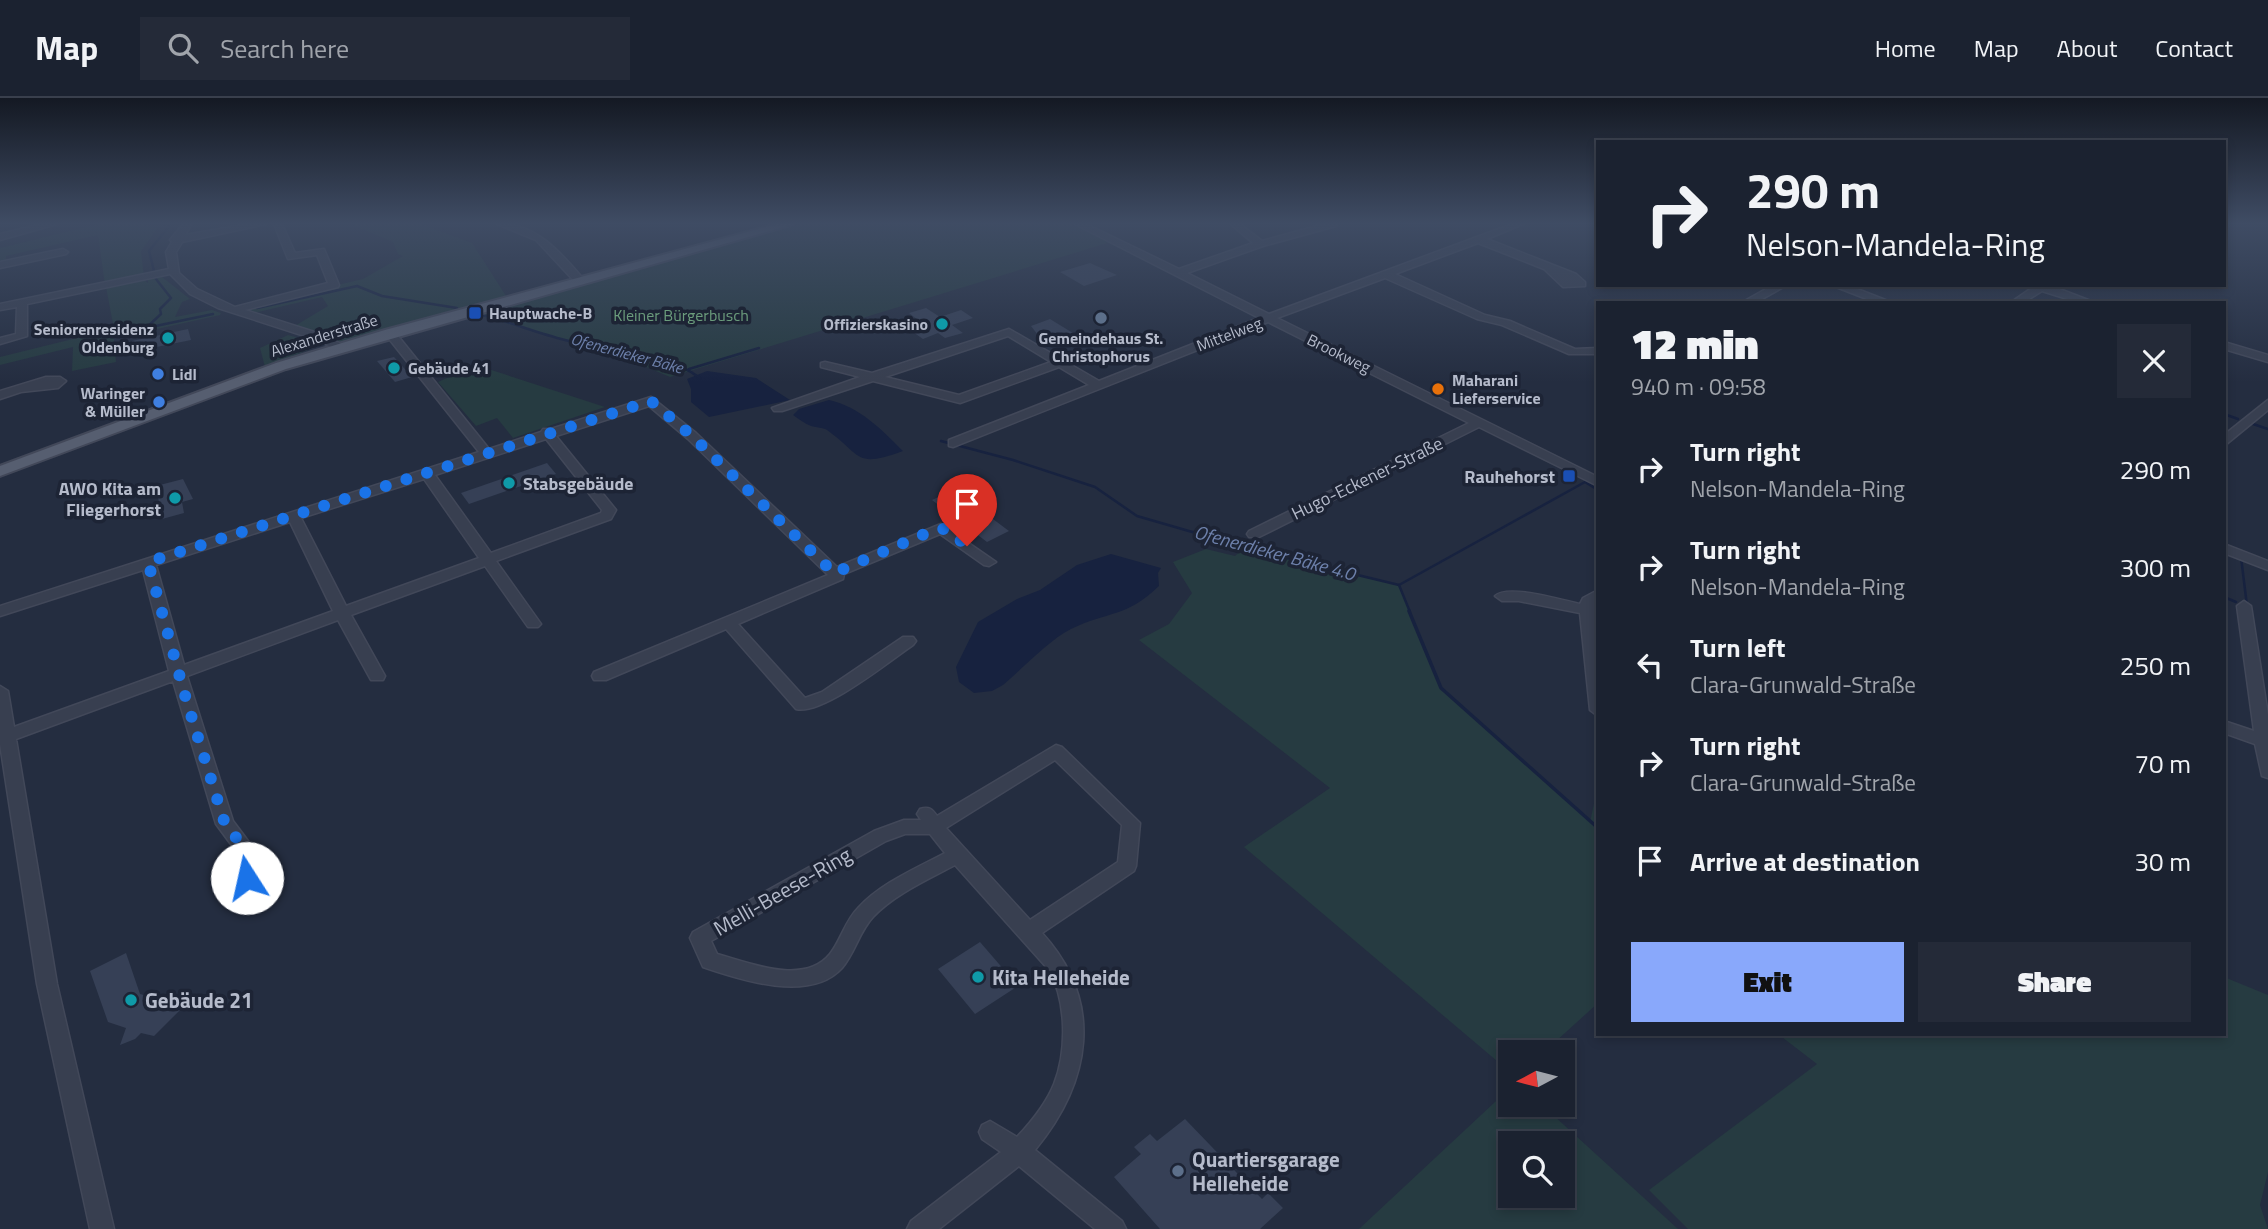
<!DOCTYPE html>
<meta charset="utf-8">
<style>
:root{--surface:#1b2230;--page:#242a38;--text:#f1f3f6;--muted:#a0a4ab;--line:#393f4c;--accent:#89a8fb}
body{margin:0;font-family:"Titillium Web",sans-serif;background:var(--page);color:var(--text);height:100vh;display:flex;flex-direction:column;font-size:26px;white-space:nowrap}
*{box-sizing:border-box;margin:0}
p{font-size:23px;color:var(--muted)}
.icon{flex:none;width:38px;height:38px;fill:none;stroke:currentColor;stroke-width:2;stroke-linecap:round;stroke-linejoin:round}
.map{position:relative;flex:1;overflow:hidden}
.side{position:absolute;left:1596px;top:203px;width:630px;height:735px;display:flex;flex-direction:column;background:var(--surface);border-radius:0px;box-shadow:0 4px 10px #0003,0 0 0 2px var(--line)}
.side>*{flex:none}
.hud{position:absolute;left:1596px;top:42px;width:630px;height:147px;border-radius:0px;box-shadow:0 4px 10px #0003,0 0 0 2px var(--line);background:#1b2230;color:var(--text);overflow:hidden}
.needle{width:46px;rotate:263deg}
.buttons{position:absolute;left:1498px;top:942px;display:grid;gap:14px}
.buttons a{display:grid;place-items:center;width:77px;height:77px;border-radius:0px;background:var(--surface);box-shadow:0 4px 10px #0003,0 0 0 2px var(--line);font-size:35px}
.pin{position:absolute;display:grid;place-items:center;width:60px;height:60px;color:#fff;margin:-72px -30px;border-radius:50% 50% 50% 0;rotate:-45deg;box-shadow:0 0 7px #0007}
.pin .icon{rotate:45deg}
.me{position:absolute;width:77px;margin:-38px;rotate:350deg;stroke-linejoin:round;filter:drop-shadow(0 0 5px #0008)}
.turn{display:flex;align-items:center;gap:24px;height:147px;padding:0 35px;font-size:32px}
.turn .icon{width:91px;height:91px;stroke-width:2.5}
.turn b{display:block;font-size:49px;line-height:60px}
.round{display:grid;place-items:center;flex:none;width:74px;height:74px;border-radius:0px;background:var(--page)}
.headline{display:flex;align-items:center;justify-content:space-between;height:119px;padding:0 35px}
h1{font-size:42px;font-weight:800;line-height:52px}
.primary-button{display:flex;gap:14px;margin-top:auto;padding:14px 35px}
.primary-button a{flex:1;height:80px;border-radius:0px;background:var(--accent);color:#111;font-size:28px;font-weight:800;line-height:80px;text-align:center}
.primary-button a+a{background:var(--page);color:var(--text)}
ul{padding:0;list-style:none}
li{display:flex;align-items:center;gap:21px;height:98px;padding:0 35px}
li div{flex:1}
li b{display:block;font-size:26px}
li em{font-style:normal}
header{display:flex;align-items:center;gap:42px;box-sizing:border-box;height:98px;padding:0 35px;background:var(--surface);border-bottom:2px solid var(--line)}
header strong{font-size:33px}
nav{display:flex;gap:38px;margin-inline-start:auto;font-size:24px}
.search{width:490px;height:63px;background:var(--page);display:flex;align-items:center;gap:18px;box-sizing:border-box;padding:0 24px;border-radius:0px;color:var(--muted);font-size:26px}
.map>svg:first-child{display:block}
</style>
<header>
<strong>Map</strong>
<div class="search"><svg class="icon" aria-label="search" viewBox="0 0 24 24"><circle cx="10" cy="10" r="6"/><path d="M15 15l6 6"/></svg>Search here</div>
<nav><a>Home</a><a>Map</a><a>About</a><a>Contact</a></nav>
</header>
<div class="map">
<svg width="2268" height="1131" viewBox="0 0 2268 1131">
<rect width="100%" height="100%" fill="#242d40"/>
<g fill="#263b41" fill-rule="evenodd">
<path d="M 99,126 L 145,126 L 157,131 L 141,153 L 144,179 L 105,187 L 98,137 L 6,158 L 6,166 L 0,167 L 0,150 Z"/>
<path d="M 351,126 L 421,126 L 472,145 L 508,201 L 341,250 L 293,229 L 328,208 L 322,199 L 246,217 L 232,212 L 363,181 L 403,158 L 398,156 L 393,144 Z"/>
<path d="M 800,126 L 1080,126 L 1114,143 L 670,279 L 625,260 L 477,217 Z"/>
<path d="M 162,179 L 190,201 L 182,204 L 175,219 L 212,212 L 221,215 L 220,217 L 121,239 L 114,231 L 106,189 L 144,182 L 148,185 L 148,181 Z"/>
<path d="M 113,231 L 116,264 L 72,273 L 73,249 L 0,267 L 0,259 Z"/>
<path d="M 288,237 L 313,244 L 318,248 L 265,269 L 260,250 Z"/>
<path d="M 476,267 L 605,309 L 513,340 L 497,320 L 476,328 L 438,284 Z"/>
<path d="M 1245,449 L 1399,487 L 1441,590 L 1590,724 L 1598,687 L 1598,905 L 1544,954 L 1510,954 L 1510,974 L 1244,749 L 1330,690 L 1139,542 L 1169,526 L 1192,495 L 1173,464 L 1206,451 L 1235,458 Z"/>
<path d="M 2224,879 L 2268,897 L 2268,1074 L 2260,1107 L 2268,1131 L 1688,1131 L 1649,1092 L 1817,966 L 1778,936 L 2224,936 Z"/>
<path d="M 1510,990 L 1510,1006 L 1541,1006 L 1678,1131 L 1359,1131 ZM 1510,1045 L 1563,1045 L 1563,1097 L 1510,1097 Z"/>
</g>
<g fill="#17223f">
<path d="M 707,273 L 756,280 L 790,302 L 709,319 L 691,304 L 691,291 L 687,281 Z"/>
<path d="M 829,302 C 860,309 881,331 903,353 C 854,371 862,357 827,332 C 822,329 817,330 811,328 C 805,326 799,321 793,317 L 799,311 Z"/>
<path d="M 1111,456 L 1161,470 L 1158,475 L 1159,488 C 1126,520 1108,513 1071,531 C 1049,542 1022,571 1003,587 L 992,593 L 974,595 L 959,584 L 956,569 L 978,524 L 1017,501 L 1040,492 L 1077,467 Z"/>
</g>
<g fill="none" stroke-linecap="round" stroke-linejoin="round">
<g stroke="#17223f" stroke-width="2.5">
<path d="M 164,126 L 170,127 L 149,153 L 156,181 L 171,200 L 160,211 L 161,216 L 146,230 L 213,216"/>
<path d="M 257,210 L 357,188 L 382,198 L 457,210"/>
<path d="M 482,217 C 510,224 537,235 565,242 C 611,253 661,251 700,280"/>
<path d="M 689,271 L 759,250"/>
<path d="M 2224,316 L 2238,321"/>
<path d="M 2253,326 L 2268,331"/>
<path d="M 941,343 L 1013,362 L 1095,389 L 1137,418 L 1258,453 L 1399,487 L 1585,384 L 1598,392"/>
<path d="M 2241,459 L 2247,508"/>
<path d="M 1399,487 L 1410,514"/>
<path d="M 2224,499 L 2236,504"/>
</g>
<path stroke="#17223f" stroke-width="3.5" d="M 1409,513 L 1441,590 L 1598,730"/>
</g>
<g fill="#364056">
<path d="M 1090,165 L 1117,177 L 1084,188 L 1060,174 Z"/>
<path d="M 926,210 L 940,219 L 961,212 L 973,220 L 952,227 L 963,235 L 945,240 L 938,235 L 923,241 L 903,227 L 918,222 L 909,215 Z"/>
<path d="M 1050,221 L 1081,240 L 1056,249 L 1041,241 L 1031,228 Z"/>
<path d="M 188,231 L 191,242 L 132,254 L 132,243 Z"/>
<path d="M 394,259 L 412,279 L 395,284 L 377,263 Z"/>
<path d="M 547,365 L 556,376 L 469,406 L 461,395 Z"/>
<path d="M 183,381 L 193,401 L 182,404 L 184,415 L 162,421 L 156,388 Z"/>
<path d="M 954,392 L 1009,433 L 987,444 L 932,402 Z"/>
<path d="M 980,844 L 1018,888 L 975,916 L 938,871 Z"/>
<path d="M 126,855 L 140,896 L 184,908 L 154,938 L 141,935 L 135,941 L 120,947 L 126,930 L 108,924 L 90,873 Z"/>
<path d="M 1185,1021 L 1262,1101 L 1268,1095 L 1283,1110 L 1260,1131 L 1160,1131 L 1114,1079 L 1141,1056 L 1134,1049 L 1150,1036 L 1157,1043 Z"/>
</g>
<g fill="none" stroke-linecap="round" stroke-linejoin="round">
<defs>
<g id="minor">
<path d="M 42,126 L 57,126 L 0,142 L 0,136 Z"/>
<path d="M 183,126 L 192,126 L 185,137 L 248,126 L 266,126 L 182,144 L 176,154 L 179,175 L 197,191 L 235,209 L 328,185 L 317,157 L 288,161 L 274,126 L 282,126 L 295,155 L 324,151 L 339,187 L 338,189 L 245,212 L 324,237 L 345,248 L 345,252 L 337,252 L 317,242 L 218,210 L 190,196 L 170,176 L 27,206 L 27,238 L 0,246 L 0,240 L 16,236 L 17,209 L 0,212 L 0,206 L 169,171 L 166,154 L 172,144 L 170,142 Z"/>
<path d="M 497,126 C 535,123 563,157 585,183 L 576,185 L 536,142 Z"/>
<path d="M 1075,126 L 1086,126 L 1179,171 L 1253,145 L 1231,126 L 1240,126 L 1262,143 L 1324,126 L 1337,126 L 1336,128 L 1263,148 L 1187,175 L 1269,216 L 1512,126 L 1523,126 L 1487,141 L 1576,176 L 1585,184 L 1585,188 L 1563,189 L 1544,171 L 1478,145 L 1395,176 L 1485,217 L 1510,223 L 1575,251 L 1598,250 L 1598,256 L 1569,256 L 1502,227 L 1477,221 L 1385,180 L 1277,220 L 1598,379 L 1598,388 L 1479,329 L 1259,439 L 1249,439 L 1247,436 L 1249,433 L 1469,325 L 1268,224 L 953,349 L 949,348 L 949,342 L 1089,287 L 1059,269 L 960,305 L 873,283 L 782,313 L 774,313 L 772,310 L 860,279 L 821,269 L 821,265 L 825,264 L 872,275 L 1009,231 L 1099,283 L 1259,220 ZM 1008,238 L 1051,264 L 959,297 L 885,279 Z"/>
<path d="M 63,151 L 68,154 L 66,156 L 0,170 L 0,164 Z"/>
<path d="M 1773,187 L 1787,187 L 1755,205 L 1741,205 Z"/>
<path d="M 1831,187 L 1847,187 L 1893,205 L 1877,205 Z"/>
<path d="M 2036,187 L 2049,187 L 2096,205 L 2080,205 L 2042,193 L 2023,205 L 2010,205 Z"/>
<path d="M 390,232 L 394,233 L 489,351 L 541,334 L 543,331 L 551,331 L 651,299 L 696,335 L 837,469 L 941,426 L 996,464 L 989,468 L 984,467 L 940,436 L 844,476 L 843,481 L 738,526 L 805,600 L 822,594 L 903,539 L 913,539 L 916,543 L 913,547 C 891,562 822,618 796,611 L 726,531 L 606,582 L 594,582 L 592,578 L 594,574 L 828,477 L 688,341 L 649,308 L 556,338 L 616,412 L 611,421 L 496,463 L 541,526 L 538,529 L 528,529 L 485,468 L 351,517 L 385,578 L 383,582 L 371,582 L 338,522 L 187,578 L 233,723 L 251,747 L 256,780 L 254,785 L 247,787 L 240,785 L 233,749 L 216,726 L 173,583 L 16,641 L 57,886 L 114,1131 L 90,1131 L 37,886 L 0,646 L 0,588 L 8,593 L 14,629 L 169,573 L 143,472 L 0,518 L 0,508 L 479,354 L 386,237 L 384,235 ZM 546,341 L 602,412 L 601,415 L 491,455 L 435,377 ZM 424,381 L 479,460 L 346,508 L 301,420 ZM 290,424 L 333,513 L 184,567 L 156,467 Z"/>
<path d="M 2224,244 L 2268,257 L 2268,264 L 2224,251 Z"/>
<path d="M 46,279 L 60,279 L 66,283 L 58,290 L 21,294 L 0,301 L 0,293 Z"/>
<path d="M 2268,302 L 2268,312 L 2224,348 L 2224,337 Z"/>
<path d="M 2224,446 L 2268,463 L 2268,472 L 2224,455 Z"/>
<path d="M 1598,492 L 1594,512 L 1598,540 L 1598,618 L 1590,612 L 1580,515 L 1519,503 L 1502,503 L 1495,498 C 1508,486 1561,502 1580,506 L 1583,500 Z"/>
<path d="M 2244,503 L 2251,508 L 2268,617 L 2268,680 L 2262,678 L 2255,646 L 2224,635 L 2224,623 L 2254,633 L 2237,508 Z"/>
<path d="M 1056,647 L 1062,649 L 1140,725 L 1136,768 L 1134,773 L 1042,835 C 1105,904 1091,984 1035,1052 L 1122,1123 L 1126,1131 L 1095,1131 L 1019,1068 L 939,1131 L 907,1131 L 911,1123 L 1001,1054 L 982,1041 L 979,1034 L 982,1027 L 990,1023 L 1017,1039 C 1031,1024 1046,1006 1054,986 C 1067,953 1067,902 1048,871 L 955,767 C 927,782 895,796 873,819 C 859,834 855,855 842,870 C 810,905 741,882 703,869 L 690,840 L 693,834 L 874,733 L 904,722 L 921,722 L 917,716 L 920,711 C 929,708 932,711 937,718 ZM 1055,662 L 1122,727 L 1118,764 L 1030,822 L 946,730 ZM 905,736 L 930,736 L 945,755 C 915,771 881,785 858,810 C 845,823 841,842 830,856 C 804,888 750,865 717,856 L 711,843 L 886,743 Z"/>
</g>
<path id="major" d="M 777,126 L 794,126 L 286,271 L 0,378 L 0,368 L 276,265 L 385,232 Z"/>
</defs>
<use href="#minor" stroke="#424859" stroke-width="3"/>
<use href="#major" stroke="#424859" stroke-width="4"/>
<use href="#minor" fill="#383f50" fill-rule="evenodd"/>
<use href="#major" fill="#565e70" fill-rule="evenodd"/>
</g>
<linearGradient id="sky" x2="0" y2="1"><stop stop-color="#141923"/><stop offset="0.44" stop-color="#3f4c64"/><stop offset="1" stop-color="#3f4c64" stop-opacity="0"/></linearGradient>
<rect width="2268" height="284" fill="url(#sky)"/>
<g fill="none" stroke-linecap="round" stroke-linejoin="round">
<path stroke="#1a73e8" stroke-width="12" stroke-dasharray="0 21.6" d="M 247,780 L 242,747 L 225,726 L 186,601 L 148,464 L 651,303 L 692,338 L 834,475 L 936,431 L 946,431 L 967,448"/>
</g>
<g fill="#1a4fb4" stroke="#1d2435" stroke-width="2.5">
<rect x="468" y="208" width="14" height="14" rx="3.5"/>
<rect x="1562" y="371" width="14" height="14" rx="3.5"/>
</g>
<g fill="#5c6f8a" stroke="#1d2435" stroke-width="2.5">
<circle cx="1101" cy="220" r="7"/>
<circle cx="1178" cy="1073" r="7"/>
</g>
<g fill="#0f9aa8" stroke="#1d2435" stroke-width="2.5">
<circle cx="942" cy="226" r="7"/>
<circle cx="168" cy="240" r="7"/>
<circle cx="394" cy="270" r="7"/>
<circle cx="509" cy="385" r="7"/>
<circle cx="175" cy="400" r="7"/>
<circle cx="978" cy="879" r="7"/>
<circle cx="131" cy="902" r="7"/>
</g>
<g fill="#3f7fe0" stroke="#1d2435" stroke-width="2.5">
<circle cx="158" cy="276" r="7"/>
<circle cx="159" cy="304" r="7"/>
</g>
<circle fill="#e8710a" stroke="#1d2435" stroke-width="2.5" cx="1438" cy="291" r="7"/>
<g text-anchor="middle" dominant-baseline="central" stroke-width="7" stroke-linejoin="round" paint-order="stroke">
<g font-size="16" font-weight="bold" fill="#b5bbcb" stroke="#1d2435" text-anchor="start">
<text x="489" y="215">Hauptwache-B</text>
<text x="928" y="226" text-anchor="end">Offizierskasino</text>
<text x="154" y="231" text-anchor="end">Seniorenresidenz<tspan x="154" dy="18">Oldenburg</tspan></text>
<text x="1101" y="240" text-anchor="middle">Gemeindehaus St.<tspan x="1101" dy="18">Christophorus</tspan></text>
<text x="408" y="270">Gebäude 41</text>
<text x="172" y="276">Lidl</text>
<text x="1452" y="282">Maharani<tspan x="1452" dy="18">Lieferservice</tspan></text>
<text x="145" y="295" text-anchor="end">Waringer<tspan x="145" dy="18">&amp; Müller</tspan></text>
</g>
<g font-size="16" fill="#6b9c7c" stroke="#1d2435">
<text x="681" y="217">Kleiner Bürgerbusch</text>
</g>
<g font-size="16" fill="#b5bbcb" stroke="#1d2435">
<text transform="translate(1229 236) rotate(-21)">Mittelweg</text>
<text transform="translate(324 237) rotate(-17)">Alexanderstraße</text>
<text transform="translate(1339 255) rotate(26)">Brookweg</text>
</g>
<g font-size="16" font-style="italic" fill="#6d80ab" stroke="#1d2435">
<text transform="translate(627 255) rotate(15)">Ofenerdieker Bäke</text>
</g>
<g font-size="18" font-weight="bold" fill="#b5bbcb" stroke="#1d2435" text-anchor="end">
<text x="1555" y="378">Rauhehorst</text>
<text x="523" y="385" text-anchor="start">Stabsgebäude</text>
<text x="161" y="390">AWO Kita am<tspan x="161" dy="21">Fliegerhorst</tspan></text>
</g>
<g font-size="18" fill="#b5bbcb" stroke="#1d2435">
<text transform="translate(1367 380) rotate(-26)">Hugo-Eckener-Straße</text>
</g>
<g font-size="19" font-style="italic" fill="#6d80ab" stroke="#1d2435">
<text transform="translate(1275 454) rotate(15)">Ofenerdieker Bäke 4.0</text>
</g>
<g font-size="21" fill="#b5bbcb" stroke="#1d2435">
<text transform="translate(782 793) rotate(-30)">Melli-Beese-Ring</text>
</g>
<g font-size="21" font-weight="bold" fill="#b5bbcb" stroke="#1d2435" text-anchor="start">
<text x="992" y="879">Kita Helleheide</text>
<text x="145" y="902">Gebäude 21</text>
<text x="1192" y="1061">Quartiersgarage<tspan x="1192" dy="24">Helleheide</tspan></text>
</g>
</g>
</svg>
<div class="buttons">
<a><svg class="needle" viewBox="-14 -14 28 28"><path d="M0-13l5 13h-10z" fill="#e53935"/><path d="M0 13l5-13h-10z" fill="#a0a4ab"/></svg></a>
<a><svg class="icon" aria-label="search" viewBox="0 0 24 24"><circle cx="10" cy="10" r="6"/><path d="M15 15l6 6"/></svg></a>
</div>
<div class="pin" style="left:967px;top:448px;background:#d93025"><svg class="icon" aria-label="arrive" viewBox="0 0 24 24"><path d="M6 21V4h12l-3 4 3 4H6"/></svg></div>
<svg class="me" style="left:247px;top:780px" viewBox="-20 -20 40 40"><circle r="19" fill="#fff"/><path d="M0-13L10 11 0 6-10 11z" fill="#1a73e8"/></svg>
<div class="hud">
<div class="turn"><svg class="icon" aria-label="right" viewBox="0 0 24 24"><path d="M7 20v-9h11M14 6l5 5-5 5"/></svg><div><b>290 m</b>Nelson-Mandela-Ring</div></div>
</div>
<section class="side">
<div class="headline"><div><h1>12 min</h1><p>940 m · 09:58</p></div><a class="round"><svg class="icon" aria-label="close" viewBox="0 0 24 24"><path d="M6 6l12 12M18 6L6 18"/></svg></a></div>
<ul>
<li><svg class="icon" aria-label="right" viewBox="0 0 24 24"><path d="M7 20v-9h11M14 6l5 5-5 5"/></svg><div><b>Turn right</b><p>Nelson-Mandela-Ring</p></div><em>290 m</em></li>
<li><svg class="icon" aria-label="right" viewBox="0 0 24 24"><path d="M7 20v-9h11M14 6l5 5-5 5"/></svg><div><b>Turn right</b><p>Nelson-Mandela-Ring</p></div><em>300 m</em></li>
<li><svg class="icon" aria-label="left" viewBox="0 0 24 24"><path d="M17 20v-9H6M10 6l-5 5 5 5"/></svg><div><b>Turn left</b><p>Clara-Grunwald-Straße</p></div><em>250 m</em></li>
<li><svg class="icon" aria-label="right" viewBox="0 0 24 24"><path d="M7 20v-9h11M14 6l5 5-5 5"/></svg><div><b>Turn right</b><p>Clara-Grunwald-Straße</p></div><em>70 m</em></li>
<li><svg class="icon" aria-label="arrive" viewBox="0 0 24 24"><path d="M6 21V4h12l-3 4 3 4H6"/></svg><div><b>Arrive at destination</b></div><em>30 m</em></li>
</ul>
<div class="primary-button"><a>Exit</a><a>Share</a></div>
</section>
</div>
